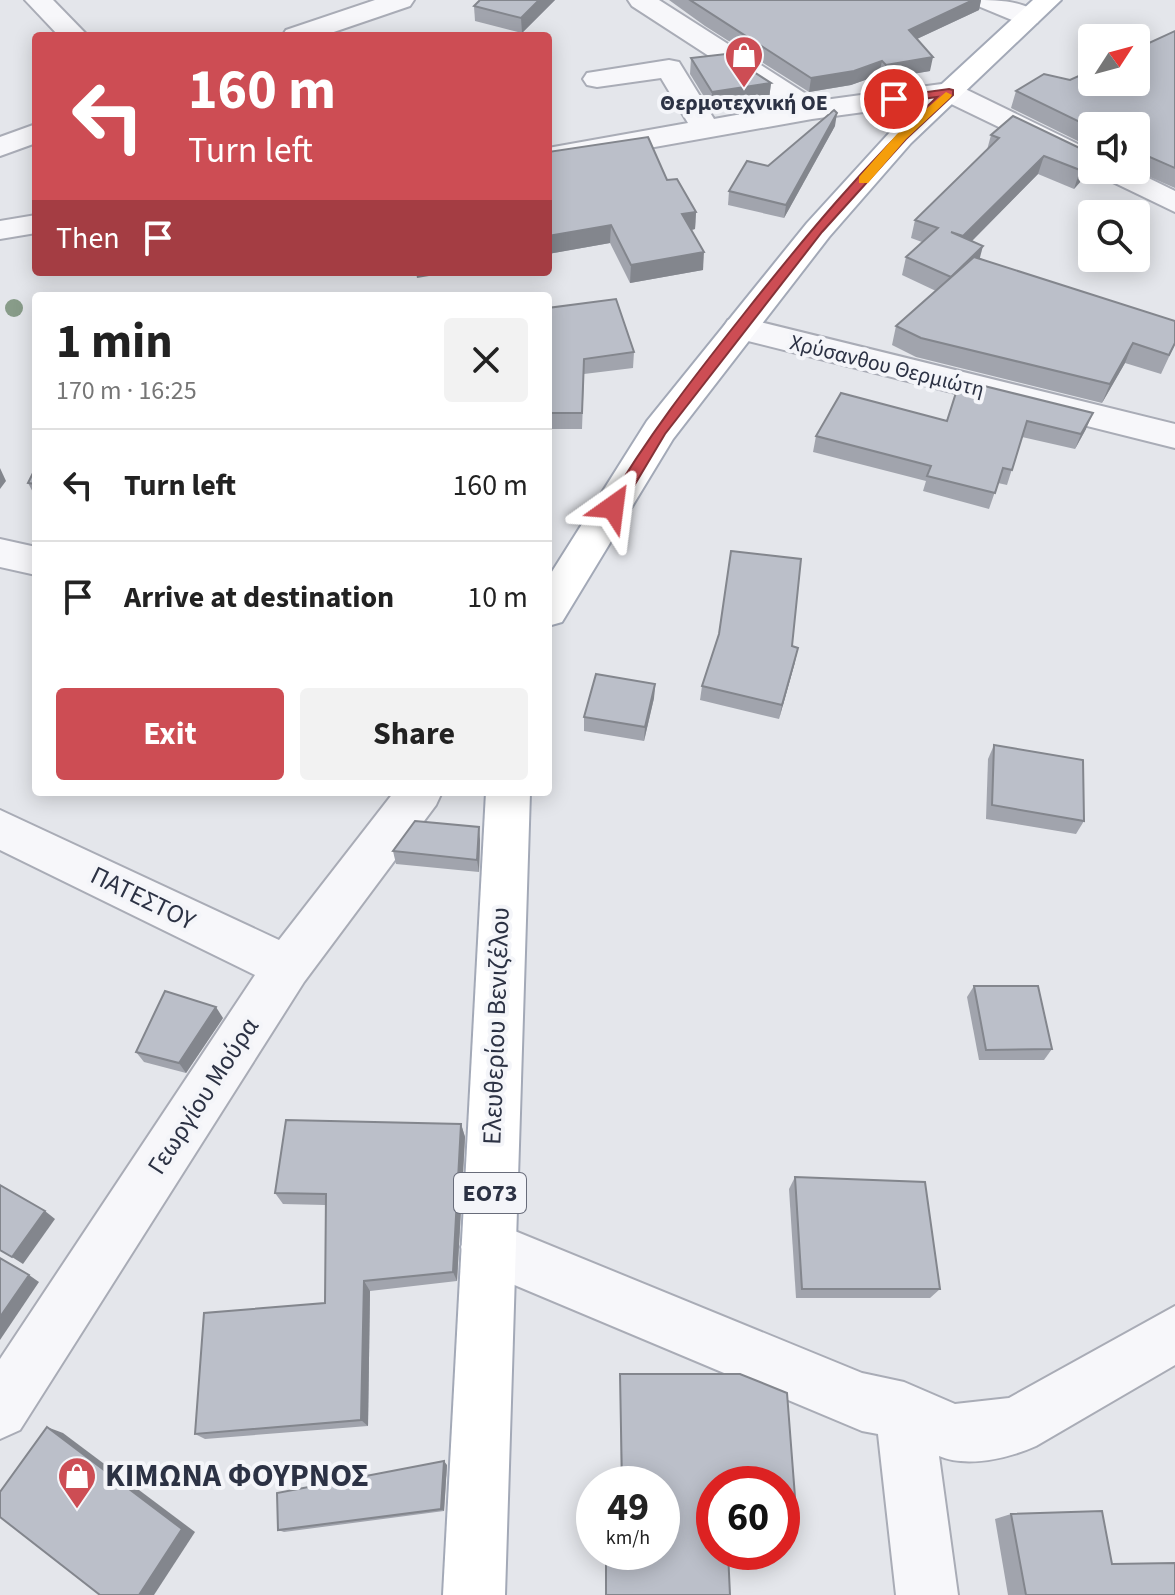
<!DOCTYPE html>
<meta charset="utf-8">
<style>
:root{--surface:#fff;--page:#f2f2f2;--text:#222;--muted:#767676;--line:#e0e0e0;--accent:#cd4d54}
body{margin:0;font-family:"Source Sans 3",sans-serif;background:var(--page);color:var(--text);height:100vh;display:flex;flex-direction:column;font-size:30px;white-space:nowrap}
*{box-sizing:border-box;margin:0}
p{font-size:26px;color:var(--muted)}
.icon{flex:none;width:44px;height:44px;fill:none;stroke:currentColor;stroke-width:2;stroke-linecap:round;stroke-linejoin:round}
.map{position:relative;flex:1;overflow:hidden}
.panel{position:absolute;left:32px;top:292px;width:520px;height:504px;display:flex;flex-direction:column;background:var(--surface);border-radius:8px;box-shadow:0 4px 20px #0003}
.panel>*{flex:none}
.top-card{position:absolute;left:32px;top:32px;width:520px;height:244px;border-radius:8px;box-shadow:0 4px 20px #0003;background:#cd4d54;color:#fff;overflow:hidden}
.needle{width:52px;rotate:54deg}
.tools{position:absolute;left:1078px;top:24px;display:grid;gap:16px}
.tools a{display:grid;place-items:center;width:72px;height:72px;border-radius:8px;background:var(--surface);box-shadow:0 4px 20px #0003;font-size:40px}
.speed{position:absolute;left:576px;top:1466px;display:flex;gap:16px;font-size:40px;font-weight:700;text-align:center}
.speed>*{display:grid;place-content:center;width:104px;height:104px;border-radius:50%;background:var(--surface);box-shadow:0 4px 20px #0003;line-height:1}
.speed small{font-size:20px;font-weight:400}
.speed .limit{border:12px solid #d22;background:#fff;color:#111}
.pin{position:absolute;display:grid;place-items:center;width:68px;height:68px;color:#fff;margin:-34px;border:4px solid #fff;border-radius:50%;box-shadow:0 2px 8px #0007}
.me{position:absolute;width:88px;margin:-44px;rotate:31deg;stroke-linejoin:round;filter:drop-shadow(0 0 6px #0008)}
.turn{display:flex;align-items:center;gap:28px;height:168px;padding:0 24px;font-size:36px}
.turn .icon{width:104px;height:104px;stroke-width:2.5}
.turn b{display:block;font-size:56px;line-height:68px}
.then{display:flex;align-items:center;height:76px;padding:0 24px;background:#0003;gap:16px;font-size:30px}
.round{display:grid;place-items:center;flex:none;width:84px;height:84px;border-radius:8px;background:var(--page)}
.summary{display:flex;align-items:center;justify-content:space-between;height:136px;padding:0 24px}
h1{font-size:48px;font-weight:700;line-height:60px}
.primary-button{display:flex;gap:16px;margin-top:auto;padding:16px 24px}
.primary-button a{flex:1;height:92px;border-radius:8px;background:var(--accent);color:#fff;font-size:32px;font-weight:700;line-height:92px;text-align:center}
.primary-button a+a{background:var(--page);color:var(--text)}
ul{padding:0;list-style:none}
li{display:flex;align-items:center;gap:24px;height:112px;padding:0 24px;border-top:2px solid var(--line)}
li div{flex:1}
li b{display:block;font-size:30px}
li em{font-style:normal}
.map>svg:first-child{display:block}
</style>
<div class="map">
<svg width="1175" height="1595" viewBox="0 0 1175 1595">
<rect width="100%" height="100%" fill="#e4e6eb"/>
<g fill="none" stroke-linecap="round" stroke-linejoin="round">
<defs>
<g id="minor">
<path d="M 25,0 L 53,0 L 88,36 L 59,36 Z"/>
<path d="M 375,0 L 414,0 L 410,6 L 322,36 L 282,36 L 286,30 Z"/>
<path d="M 628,0 L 659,0 L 817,101 L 949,83 L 959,86 L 1092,151 L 1092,170 L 1132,170 L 1175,191 L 1175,212 L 945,101 L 812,119 L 548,166 L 548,148 L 688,123 L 661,78 L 597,87 L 587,85 L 583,79 L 587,73 L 669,60 L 679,62 L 714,119 L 786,106 L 632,6 Z"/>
<path d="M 974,0 C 995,0 1028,0 1041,17 L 1037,23 L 1019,23 L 978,6 Z"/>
<path d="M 36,124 L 36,143 L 0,156 L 0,137 Z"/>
<path d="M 36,215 L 36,233 L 0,239 L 0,221 Z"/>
<path d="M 740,317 L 1175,424 L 1175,448 L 728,336 L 723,328 L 728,320 Z"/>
<path d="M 0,539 L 36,547 L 36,575 L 0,567 Z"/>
<path d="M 394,792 L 442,792 L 436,805 L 304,982 L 20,1430 L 0,1439 L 0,1359 L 255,975 L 0,850 L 0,810 L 279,940 Z"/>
<path d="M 488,1220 L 862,1373 L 904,1382 L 955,1404 L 1009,1398 L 1175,1306 L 1175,1365 L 1036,1446 C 1009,1458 967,1468 939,1456 L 958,1595 L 896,1595 L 878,1434 L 862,1431 L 469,1266 L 461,1247 L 469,1228 Z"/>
</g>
<g id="major">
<path d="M 1033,0 L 1061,0 L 911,143 L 829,237 L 673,439 L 562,622 L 548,626 L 548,578 L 647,421 L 807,223 L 891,131 Z"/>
<path d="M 486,792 L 530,792 L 505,1595 L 443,1595 Z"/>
</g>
</defs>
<use href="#minor" stroke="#a9acb6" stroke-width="4"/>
<use href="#major" stroke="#a3a9b7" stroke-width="4"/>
<use href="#minor" fill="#f7f7fa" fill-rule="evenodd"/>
<use href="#major" fill="#fff" fill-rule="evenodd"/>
</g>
<circle fill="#889c89" cx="14" cy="308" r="9"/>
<g fill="#a1a4ad">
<path d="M 480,0 L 555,0 L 522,33 L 475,21 L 474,6 Z"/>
<path d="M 669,0 L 981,0 L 979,10 L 917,39 L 930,71 L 883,79 L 879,75 L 851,85 L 809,92 L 705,26 Z"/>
<path d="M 1175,31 L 1175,188 L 1134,170 L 1136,170 L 1136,126 L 1092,126 L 1092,148 L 1011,108 L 1016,91 L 1070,80 Z"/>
<path d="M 691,58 L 771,83 L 769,99 L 711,108 L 690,74 Z"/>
<path d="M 835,126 L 784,218 L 728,205 L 729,191 Z"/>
<path d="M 991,135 L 1088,173 L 1074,189 L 1038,174 L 972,241 L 980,258 L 1175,344 L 1161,374 L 1125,363 L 1102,403 L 916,357 L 892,345 L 896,326 L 936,291 L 902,275 L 906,257 L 922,242 L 911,238 L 915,220 L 987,150 Z"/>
<path d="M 548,152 L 667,180 L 696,212 L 695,229 L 692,230 L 703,270 L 630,283 L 610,243 L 548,254 Z"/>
<path d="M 548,308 L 634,352 L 633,368 L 584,374 L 582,429 L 550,429 L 548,420 Z"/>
<path d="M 960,380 L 1086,429 L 1075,449 L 1022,437 L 1007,485 L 998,483 L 989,509 L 923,491 L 926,481 L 813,452 L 816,436 L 947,421 Z"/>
<path d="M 36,467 L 36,498 L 28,483 Z"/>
<path d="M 792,646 L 795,662 L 779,719 L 700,700 L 702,686 Z"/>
<path d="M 655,684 L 654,698 L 644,741 L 584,731 L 584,717 Z"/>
<path d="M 994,745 L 1084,821 L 1076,834 L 986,819 L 988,759 Z"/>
<path d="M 480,840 L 479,872 L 396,864 L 393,851 Z"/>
<path d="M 974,986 L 1052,1049 L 1044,1060 L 979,1060 L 967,997 Z"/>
<path d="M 223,1018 L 186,1073 L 144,1062 L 136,1052 Z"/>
<path d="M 461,1124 L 465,1137 L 457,1281 L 370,1291 L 368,1426 L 205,1439 L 195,1434 L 325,1303 L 325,1205 L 283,1204 L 275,1193 Z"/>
<path d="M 795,1177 L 940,1289 L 930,1298 L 796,1298 L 789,1189 Z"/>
<path d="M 620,1374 L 740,1374 L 787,1393 L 795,1497 L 789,1502 L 782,1502 L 782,1484 L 714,1484 L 714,1552 L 728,1552 L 730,1595 L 605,1595 L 605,1552 L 662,1552 L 662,1484 L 621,1484 Z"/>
<path d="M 447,1465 L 444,1511 L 284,1532 L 278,1530 Z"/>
<path d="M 1011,1514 L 1112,1564 L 1175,1595 L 1008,1595 L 995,1519 Z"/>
</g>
<g fill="#83868d">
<path d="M 539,0 L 555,0 L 522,33 L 521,18 Z"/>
<path d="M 973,0 L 981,0 L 979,10 L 906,44 L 909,30 Z"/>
<path d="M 933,57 L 930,71 L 883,79 L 886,65 Z"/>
<path d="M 882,61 L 879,75 L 851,85 L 809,92 L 811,78 Z"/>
<path d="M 771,83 L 769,99 L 711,108 L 712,92 Z"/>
<path d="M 837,113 L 835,126 L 784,218 L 786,205 Z"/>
<path d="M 1044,156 L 1038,174 L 958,255 L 963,236 Z"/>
<path d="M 1092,158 L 1092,162 L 1088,173 L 1074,189 L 1080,170 Z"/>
<path d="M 696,212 L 695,229 L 681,232 L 682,214 Z"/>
<path d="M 611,225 L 610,243 L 548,254 L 548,236 Z"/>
<path d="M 983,246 L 978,265 L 951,277 Z"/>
<path d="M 704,252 L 703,270 L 630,283 L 631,265 Z"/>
<path d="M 416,272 L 453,272 L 417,278 Z"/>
<path d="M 1133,343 L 1125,363 L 1102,403 L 1110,384 Z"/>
<path d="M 1093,413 L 1086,429 L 1075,449 L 1081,434 Z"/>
<path d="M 0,468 L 6,481 L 0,489 Z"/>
<path d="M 798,648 L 795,662 L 779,719 L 782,705 Z"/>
<path d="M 655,684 L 654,698 L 644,741 L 645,727 Z"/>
<path d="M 479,827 L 480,840 L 479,872 L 477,860 Z"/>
<path d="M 216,1007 L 223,1018 L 186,1073 L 179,1063 Z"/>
<path d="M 461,1124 L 465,1137 L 457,1281 L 453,1272 Z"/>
<path d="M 45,1211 L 55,1219 L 23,1264 L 12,1257 Z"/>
<path d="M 29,1275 L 39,1282 L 0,1340 L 0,1317 Z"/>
<path d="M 364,1281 L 370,1291 L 368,1426 L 361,1420 Z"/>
<path d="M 47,1427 L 63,1433 L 195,1532 L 154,1595 L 139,1595 Z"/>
<path d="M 444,1461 L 447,1465 L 444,1511 L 441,1509 Z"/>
</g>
<g fill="#bbbfc9" stroke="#83868d" stroke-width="2">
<path d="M 480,0 L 539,0 L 521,18 L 474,6 Z"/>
<path d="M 690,0 L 973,0 L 909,30 L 933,57 L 886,65 L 882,61 L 854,71 L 811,78 Z"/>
<path d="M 1175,31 L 1175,168 L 1136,151 L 1136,126 L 1092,126 L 1092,128 L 1016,91 L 1044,74 L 1070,80 L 1092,70 L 1092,82 L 1136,82 L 1136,49 Z"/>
<path d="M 726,54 L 771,83 L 712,92 L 691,58 Z"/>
<path d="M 834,110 L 837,113 L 786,205 L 729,191 L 747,161 L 768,166 Z"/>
<path d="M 1013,116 L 1092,154 L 1092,158 L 1080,170 L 1044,156 L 963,236 L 951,232 L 983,246 L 951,277 L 906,257 L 938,228 L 915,220 L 999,138 L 991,135 Z"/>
<path d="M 648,137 L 667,180 L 677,179 L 696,212 L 682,214 L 704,252 L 631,265 L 611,225 L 548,236 L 548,152 Z"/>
<path d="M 974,257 L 1175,321 L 1175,343 L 1169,355 L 1133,343 L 1110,384 L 921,338 L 896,326 Z"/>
<path d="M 616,299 L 634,352 L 584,359 L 582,413 L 550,413 L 548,406 L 548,308 Z"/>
<path d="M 960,380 L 1093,413 L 1081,434 L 1027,421 L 1012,470 L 1003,468 L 995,493 L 927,476 L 931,466 L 816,436 L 841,393 L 947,421 Z"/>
<path d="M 36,467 L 36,484 L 28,483 Z"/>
<path d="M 731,551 L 801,559 L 792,646 L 798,648 L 782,705 L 702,686 L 719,634 Z"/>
<path d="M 596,674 L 655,684 L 645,727 L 584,717 Z"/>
<path d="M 994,745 L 1083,760 L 1084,821 L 992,805 Z"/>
<path d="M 415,821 L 479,827 L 477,860 L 393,851 Z"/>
<path d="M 974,986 L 1038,986 L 1052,1049 L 986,1050 Z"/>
<path d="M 165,991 L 216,1007 L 179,1063 L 136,1052 Z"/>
<path d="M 286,1120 L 461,1124 L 453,1272 L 364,1281 L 361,1420 L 195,1434 L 204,1313 L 325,1303 L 326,1194 L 275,1193 Z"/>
<path d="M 795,1177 L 925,1182 L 940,1289 L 802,1289 Z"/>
<path d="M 0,1185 L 45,1211 L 12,1257 L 0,1250 Z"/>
<path d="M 0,1258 L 29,1275 L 0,1317 Z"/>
<path d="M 620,1374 L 740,1374 L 787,1393 L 795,1497 L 782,1497 L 782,1484 L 714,1484 L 714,1552 L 728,1552 L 730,1595 L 606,1595 L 606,1552 L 662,1552 L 662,1484 L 622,1484 Z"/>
<path d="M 47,1427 L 182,1529 L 139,1595 L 100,1595 L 0,1517 L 0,1492 Z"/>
<path d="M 444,1461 L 441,1509 L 278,1530 L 277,1493 Z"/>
<path d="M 1102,1511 L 1112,1564 L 1175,1563 L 1175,1595 L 1026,1595 L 1011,1514 Z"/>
</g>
<path fill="#cd4d54" stroke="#853237" stroke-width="2" d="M 949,89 L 953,90 L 953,95 L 906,139 L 822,232 L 665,434 L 619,511 L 608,511 L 606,507 C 647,437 693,378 743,315 C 804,238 865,164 937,97 L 894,103 L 890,102 L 890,97 Z"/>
<path fill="#f59e0b" d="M 946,92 L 952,95 L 950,98 L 906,139 L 868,183 L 859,183 L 859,177 L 897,134 Z"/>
<defs>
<symbol id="shop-pin" viewBox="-11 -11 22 30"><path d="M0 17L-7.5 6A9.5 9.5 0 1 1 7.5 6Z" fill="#cd4d54" stroke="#f4f5f9"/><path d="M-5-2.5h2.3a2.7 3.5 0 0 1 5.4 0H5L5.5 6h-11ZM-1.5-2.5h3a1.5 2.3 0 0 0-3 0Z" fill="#fff"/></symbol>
</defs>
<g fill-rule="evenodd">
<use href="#shop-pin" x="722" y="33" width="44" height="60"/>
<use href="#shop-pin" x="55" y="1454" width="44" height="60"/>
</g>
<g text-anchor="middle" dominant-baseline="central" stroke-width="8" stroke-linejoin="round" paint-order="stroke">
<g font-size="22" font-weight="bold" fill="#2c3244" stroke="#f4f5f9">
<text x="744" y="103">Θερμοτεχνική ΟΕ</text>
</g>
<g font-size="22" fill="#2c3244" stroke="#f4f5f9">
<text transform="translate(887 366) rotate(14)">Χρύσανθου Θερμιώτη</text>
</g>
<rect fill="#f4f5f9" stroke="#686c7a" stroke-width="2" x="454" y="1173" width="72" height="40" rx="6"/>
<g font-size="24" font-weight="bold" fill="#2c3244">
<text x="490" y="1193">ΕΟ73</text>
</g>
<g font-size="26" fill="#2c3244" stroke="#f4f5f9">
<text transform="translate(143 898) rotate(26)">ΠΑΤΕΣΤΟΥ</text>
<text transform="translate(496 1026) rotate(-88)">Ελευθερίου Βενιζέλου</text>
<text transform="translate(203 1096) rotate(-57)">Γεωργίου Μούρα</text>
</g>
<g font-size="32" font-weight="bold" fill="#2c3244" stroke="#f4f5f9" text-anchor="start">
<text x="105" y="1476">ΚΙΜΩΝΑ ΦΟΥΡΝΟΣ</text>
</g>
</g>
</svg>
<div class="tools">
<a><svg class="needle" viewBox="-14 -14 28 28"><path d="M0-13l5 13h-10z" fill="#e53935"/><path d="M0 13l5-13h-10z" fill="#767676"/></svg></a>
<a><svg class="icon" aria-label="sound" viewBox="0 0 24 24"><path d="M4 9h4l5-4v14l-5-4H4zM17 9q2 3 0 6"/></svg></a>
<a><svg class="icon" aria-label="search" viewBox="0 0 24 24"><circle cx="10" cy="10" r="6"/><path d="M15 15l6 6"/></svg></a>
</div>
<div class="speed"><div>49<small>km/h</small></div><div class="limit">60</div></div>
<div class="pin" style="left:894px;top:99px;background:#d93025"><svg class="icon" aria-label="arrive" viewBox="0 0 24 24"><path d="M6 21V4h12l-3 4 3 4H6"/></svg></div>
<svg class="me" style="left:613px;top:507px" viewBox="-20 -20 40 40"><path d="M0-17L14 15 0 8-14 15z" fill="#cd4d54" stroke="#fff" stroke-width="4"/></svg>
<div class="top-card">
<div class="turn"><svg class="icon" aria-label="left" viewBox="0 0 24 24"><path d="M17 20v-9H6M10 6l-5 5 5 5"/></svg><div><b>160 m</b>Turn left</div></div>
<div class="then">Then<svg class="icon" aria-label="arrive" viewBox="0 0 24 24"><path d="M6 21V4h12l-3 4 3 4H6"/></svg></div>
</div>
<section class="panel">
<div class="summary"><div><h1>1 min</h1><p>170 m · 16:25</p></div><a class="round"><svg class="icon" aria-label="close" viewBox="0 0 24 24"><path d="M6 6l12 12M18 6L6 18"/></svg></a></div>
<ul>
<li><svg class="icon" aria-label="left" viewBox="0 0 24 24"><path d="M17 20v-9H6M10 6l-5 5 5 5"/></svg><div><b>Turn left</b></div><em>160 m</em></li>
<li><svg class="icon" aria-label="arrive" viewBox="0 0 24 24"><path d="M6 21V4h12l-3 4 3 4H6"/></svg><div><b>Arrive at destination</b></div><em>10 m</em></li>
</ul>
<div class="primary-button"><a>Exit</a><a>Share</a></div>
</section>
</div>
